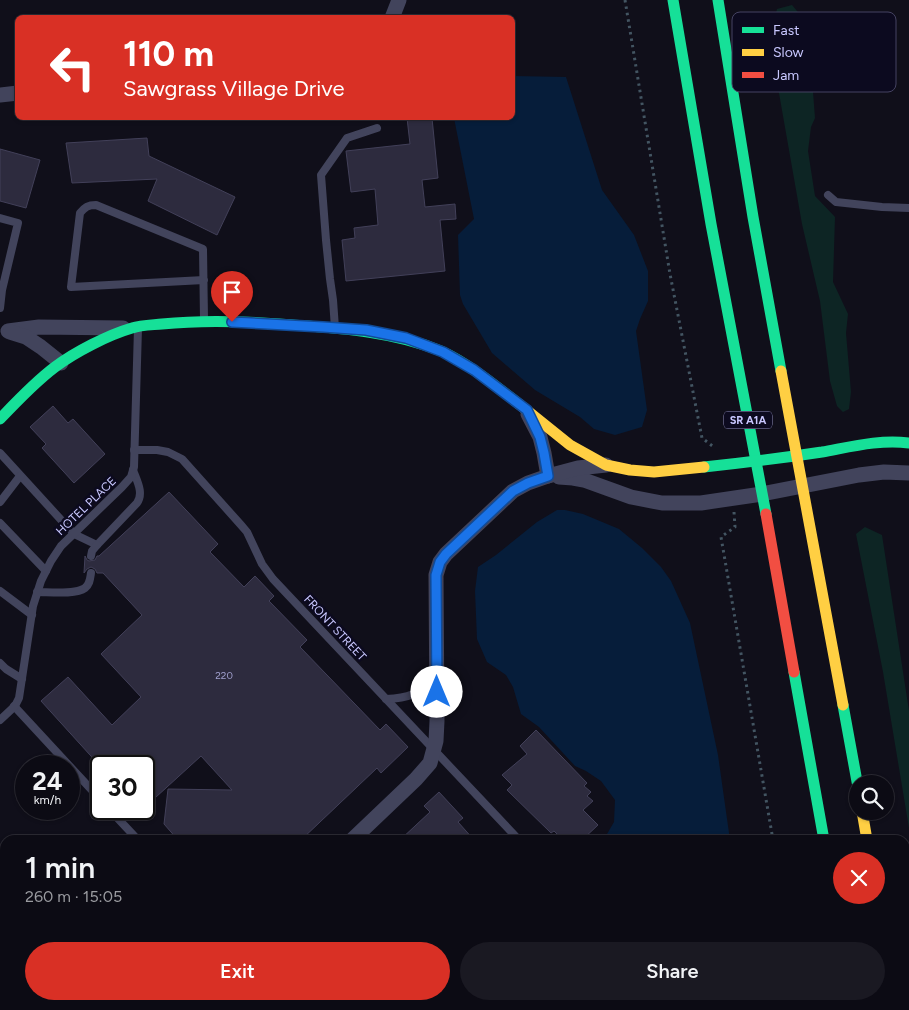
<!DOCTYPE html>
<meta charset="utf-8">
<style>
:root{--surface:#0c0b14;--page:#1a1922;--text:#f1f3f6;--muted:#9a9ba0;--line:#2c2b34;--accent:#d93025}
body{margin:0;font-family:Figtree,sans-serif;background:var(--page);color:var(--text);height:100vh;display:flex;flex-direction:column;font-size:19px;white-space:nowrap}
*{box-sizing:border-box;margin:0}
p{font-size:16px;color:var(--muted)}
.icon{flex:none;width:28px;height:28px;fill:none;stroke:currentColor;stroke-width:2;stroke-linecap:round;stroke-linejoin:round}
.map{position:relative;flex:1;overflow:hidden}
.details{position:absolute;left:0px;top:835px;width:910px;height:175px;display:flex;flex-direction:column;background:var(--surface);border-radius:15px 15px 0 0;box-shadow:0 1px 4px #0004,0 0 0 1px var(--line)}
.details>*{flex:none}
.top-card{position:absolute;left:15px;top:15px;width:500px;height:105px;border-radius:8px;box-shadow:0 1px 4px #0004,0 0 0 1px var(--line);background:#d93025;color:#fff;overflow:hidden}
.tools{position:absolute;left:849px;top:775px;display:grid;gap:10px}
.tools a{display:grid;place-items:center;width:45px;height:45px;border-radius:50%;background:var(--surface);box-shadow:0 1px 4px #0004,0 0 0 1px var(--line);font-size:25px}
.speed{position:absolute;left:15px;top:755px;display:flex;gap:10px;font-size:25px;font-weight:700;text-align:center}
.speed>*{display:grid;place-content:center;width:65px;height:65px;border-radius:50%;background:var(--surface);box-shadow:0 1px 4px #0004,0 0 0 1px var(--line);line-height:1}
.speed small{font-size:12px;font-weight:400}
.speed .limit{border:2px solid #111;border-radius:8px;background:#fff;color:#111}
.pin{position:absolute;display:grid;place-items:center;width:42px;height:42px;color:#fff;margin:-51px -21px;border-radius:50% 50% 50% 0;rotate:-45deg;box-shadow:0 0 5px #0007}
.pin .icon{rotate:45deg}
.me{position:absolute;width:55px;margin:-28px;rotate:0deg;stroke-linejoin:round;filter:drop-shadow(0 0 4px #0008)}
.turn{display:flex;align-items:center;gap:18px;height:105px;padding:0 25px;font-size:22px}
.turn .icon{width:65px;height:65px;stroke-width:2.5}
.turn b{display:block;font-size:35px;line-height:42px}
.round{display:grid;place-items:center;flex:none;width:52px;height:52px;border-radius:26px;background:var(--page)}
.head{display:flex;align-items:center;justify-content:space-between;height:85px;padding:0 25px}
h1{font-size:30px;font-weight:600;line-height:38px}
.cta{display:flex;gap:10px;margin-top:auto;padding:10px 25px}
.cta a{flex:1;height:58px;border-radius:30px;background:var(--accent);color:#fff;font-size:20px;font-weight:600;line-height:58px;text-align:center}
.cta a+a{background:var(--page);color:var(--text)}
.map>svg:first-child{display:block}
</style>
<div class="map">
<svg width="909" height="1010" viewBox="0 0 909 1010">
<rect width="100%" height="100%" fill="#100f1a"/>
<g fill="#0d2524">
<path d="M 792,5 L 802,17 L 810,52 L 815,118 L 811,127 L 808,151 L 815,196 L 835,217 L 833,282 L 848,314 L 846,333 L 851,392 L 849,409 L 843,412 L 837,406 L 830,381 L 820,301 L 802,224 L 773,59 L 773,27 L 777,9 Z"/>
<path d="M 865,527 L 882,535 L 909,711 L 909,828 L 883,672 L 856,534 Z"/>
</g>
<g fill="#061d3a">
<path d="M 513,76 L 566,77 L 602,190 L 634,235 L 648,271 L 648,301 L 640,319 L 636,331 L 647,410 L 642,427 L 615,435 L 594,429 L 580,417 L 535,390 L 492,353 L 463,304 L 460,295 L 458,235 L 474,219 L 454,118 L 512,118 Z"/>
<path d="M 557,510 L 565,510 L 583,514 L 619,529 L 642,548 L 661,567 L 671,581 L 690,623 L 718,755 L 730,840 L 607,840 L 607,834 L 614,822 L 615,800 L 601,781 L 586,771 L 575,766 L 539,727 L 521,714 L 513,687 L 506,675 L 487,662 L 477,639 L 475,591 L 478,567 L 496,555 L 537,522 Z"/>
<path d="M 626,1005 L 758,1005 L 759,1010 L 621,1010 Z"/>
</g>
<g fill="#2d2b3e" stroke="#424059">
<path d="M 407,118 L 432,118 L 438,178 L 422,180 L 425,207 L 455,204 L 456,219 L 440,220 L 445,271 L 346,281 L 342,240 L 355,238 L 354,228 L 378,225 L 375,189 L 351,192 L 346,151 L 410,144 Z"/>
<path d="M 147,138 L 149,156 L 235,197 L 217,235 L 148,201 L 157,179 L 72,183 L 66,143 Z"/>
<path d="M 0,149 L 40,160 L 26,208 L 0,201 Z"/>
<path d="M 53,406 L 68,423 L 73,419 L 105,454 L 74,483 L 42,448 L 46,444 L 30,427 Z"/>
<path d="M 169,492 L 218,544 L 210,552 L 244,587 L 255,576 L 274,596 L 269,601 L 307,640 L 300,647 L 380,730 L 386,724 L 408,747 L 381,773 L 377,768 L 301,840 L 178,840 L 164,824 L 168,789 L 232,790 L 201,756 L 144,808 L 144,766 L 100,766 L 41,701 L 68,677 L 112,725 L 141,697 L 101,654 L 142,615 L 103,573 L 97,573 L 95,569 L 91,567 L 87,569 L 84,573 L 85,556 L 87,560 L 89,561 L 95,560 L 97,556 L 99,556 Z"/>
<path d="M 536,730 L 587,783 L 584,786 L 591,792 L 587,796 L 593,801 L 583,810 L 598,825 L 582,840 L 563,840 L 554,831 L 551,833 L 507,790 L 512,785 L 502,775 L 527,754 L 520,746 Z"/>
<path d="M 439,792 L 463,818 L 458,822 L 474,840 L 400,840 L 430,812 L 424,806 Z"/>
</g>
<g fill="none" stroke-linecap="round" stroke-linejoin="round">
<g stroke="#435562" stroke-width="3" stroke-dasharray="2.5 4" stroke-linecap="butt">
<path d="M 625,0 L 670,274 L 702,438 L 715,448"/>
<path d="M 734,512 L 735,527 L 721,537 L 773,840"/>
<path d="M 803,1005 L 804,1010"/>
</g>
<g stroke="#42445c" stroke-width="8">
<path d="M 828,195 L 836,202 L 882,207 L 909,208"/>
<path d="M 0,218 L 18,223 L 2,290 L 0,308"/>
<path d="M 204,280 L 71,287 L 80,213 C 85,207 88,205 96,205 L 203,249 L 204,319"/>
<path d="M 335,328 L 333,300 L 330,279 L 326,240 L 321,175 L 347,138 L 377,128"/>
<path d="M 134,450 L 157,450 L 168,452 L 182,459 L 241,525 L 247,532 L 262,564 L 273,579 L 519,840"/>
<path d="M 0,453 L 74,534 L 97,545 L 137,503 C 144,493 137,481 133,470"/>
<path d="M 0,502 L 20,476"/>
<path d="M 0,523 L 46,571"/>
<path d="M 91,556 L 92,551 L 97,545"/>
<path d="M 0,591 L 32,615"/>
<path d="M 37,592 C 49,592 76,595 85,588 C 90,584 90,579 91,573"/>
<path d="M 0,663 L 6,669 L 22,679"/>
<path d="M 386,699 C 409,698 418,694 435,679"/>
<path d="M 14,706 L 101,800"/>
<path d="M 0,720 L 15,706 L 19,698 L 33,606 L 41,581 L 51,561 L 61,546 L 122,487 L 131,477 L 134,467 L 138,328"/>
<path d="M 109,809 L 138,840"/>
<path d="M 323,1005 L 328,1010"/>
<path d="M 512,1005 L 517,1010"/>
<path d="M 353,1010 L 358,1005"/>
<path d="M 597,1010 L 603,1005"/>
</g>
<g stroke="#42445c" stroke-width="15">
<path d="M 392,18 L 399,0"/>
<path d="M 0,95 L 18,93"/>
<path d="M 8,331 L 39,327 L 123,328"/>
<path d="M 10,332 L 26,337 L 41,347 L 61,363"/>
<path d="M 528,414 L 540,437 L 544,453 L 548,476"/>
<path d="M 559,477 L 573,478 L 584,480 L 631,497 L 662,503 L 701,503 L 762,494 L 859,475 L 884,472 L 909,473"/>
<path d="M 352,840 L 416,779 L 430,763 L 436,741 L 437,721 L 436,575 L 440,562 L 446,554 L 513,491 L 528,483 L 548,476 L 578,468 L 606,465"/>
<path d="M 0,932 L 5,938"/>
<path d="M 68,1005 L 73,1010"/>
<path d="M 170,1010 L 176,1005"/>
</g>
<g stroke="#16e098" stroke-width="11">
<path d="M 673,0 L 711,224 L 766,514"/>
<path d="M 718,0 L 753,217 L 781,371"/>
<path d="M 0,419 C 17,401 35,382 55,367 C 75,352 108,335 132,328 C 141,325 152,325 162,324 C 201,320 239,321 279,324 C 334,328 390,330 441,351 C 468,363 497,387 519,404"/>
<path d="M 704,467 C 743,463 782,458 822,452 C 850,447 880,439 909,443"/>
<path d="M 794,672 L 824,840"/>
<path d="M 843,705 L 858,787"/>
</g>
<g stroke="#ffcf43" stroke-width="11">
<path d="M 781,371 L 843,705"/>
<path d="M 519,404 L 570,445 L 606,465 L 630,470 L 654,472 L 704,467"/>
<path d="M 862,811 L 867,840"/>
<path d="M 850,1005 L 851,1010"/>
<path d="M 894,1005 L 895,1010"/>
</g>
<path stroke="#f24e42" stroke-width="11" d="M 766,514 L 794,672"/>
</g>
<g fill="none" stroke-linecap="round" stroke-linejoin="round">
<defs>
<path id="route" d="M 232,322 L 323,327 L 366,330 L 406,338 L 443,352 L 474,370 L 527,410 L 540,437 L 544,453 L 548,476 L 528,483 L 513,491 L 446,554 L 440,562 L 436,575 L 437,692"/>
</defs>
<use href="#route" stroke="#114b97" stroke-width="12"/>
<use href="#route" stroke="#1a73e8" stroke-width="9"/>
</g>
<g text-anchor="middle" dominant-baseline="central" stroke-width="5" stroke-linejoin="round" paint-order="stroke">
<g font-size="10" fill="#a2a1cf">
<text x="224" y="675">220</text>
</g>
<rect fill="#0c0a1f" stroke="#908fbc" stroke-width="1" x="724" y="411.5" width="48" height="17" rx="4"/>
<g font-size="11" font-weight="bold" fill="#c9c8ff">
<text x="748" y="420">SR A1A</text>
</g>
<g font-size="12" fill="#c9c8ff" stroke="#0c0a1f">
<text transform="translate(86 506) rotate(-44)">HOTEL PLACE</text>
<text transform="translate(335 628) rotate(47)">FRONT STREET</text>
</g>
</g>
<rect x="732" y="12" width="164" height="80" rx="8" fill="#0c0a1f" stroke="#454362" stroke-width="1"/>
<rect x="742" y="27" width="22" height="6" fill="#16e098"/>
<rect x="742" y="49" width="22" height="7" fill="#ffcf43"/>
<rect x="742" y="72" width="22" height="6" fill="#f24e42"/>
<g font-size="14" fill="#c9c8ff">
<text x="773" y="35">Fast</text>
<text x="773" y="57">Slow</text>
<text x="773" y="80">Jam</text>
</g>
</svg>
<div class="tools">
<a><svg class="icon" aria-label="search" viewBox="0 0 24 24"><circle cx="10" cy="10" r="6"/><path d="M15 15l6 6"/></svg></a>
</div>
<div class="speed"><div>24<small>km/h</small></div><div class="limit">30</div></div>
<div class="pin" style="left:232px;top:322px;background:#d93025"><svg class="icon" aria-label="arrive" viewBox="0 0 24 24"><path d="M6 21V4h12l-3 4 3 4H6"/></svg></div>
<svg class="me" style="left:437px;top:692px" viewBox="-20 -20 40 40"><circle r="19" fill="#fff"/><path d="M0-13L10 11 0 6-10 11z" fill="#1a73e8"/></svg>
<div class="top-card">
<div class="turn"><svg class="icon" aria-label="left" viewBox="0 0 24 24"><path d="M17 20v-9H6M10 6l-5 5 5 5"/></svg><div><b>110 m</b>Sawgrass Village Drive</div></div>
</div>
<section class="details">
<div class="head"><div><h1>1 min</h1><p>260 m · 15:05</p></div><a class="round" style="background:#d93025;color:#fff"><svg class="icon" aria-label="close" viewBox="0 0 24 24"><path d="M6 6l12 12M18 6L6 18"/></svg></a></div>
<div class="cta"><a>Exit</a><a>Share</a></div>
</section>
</div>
